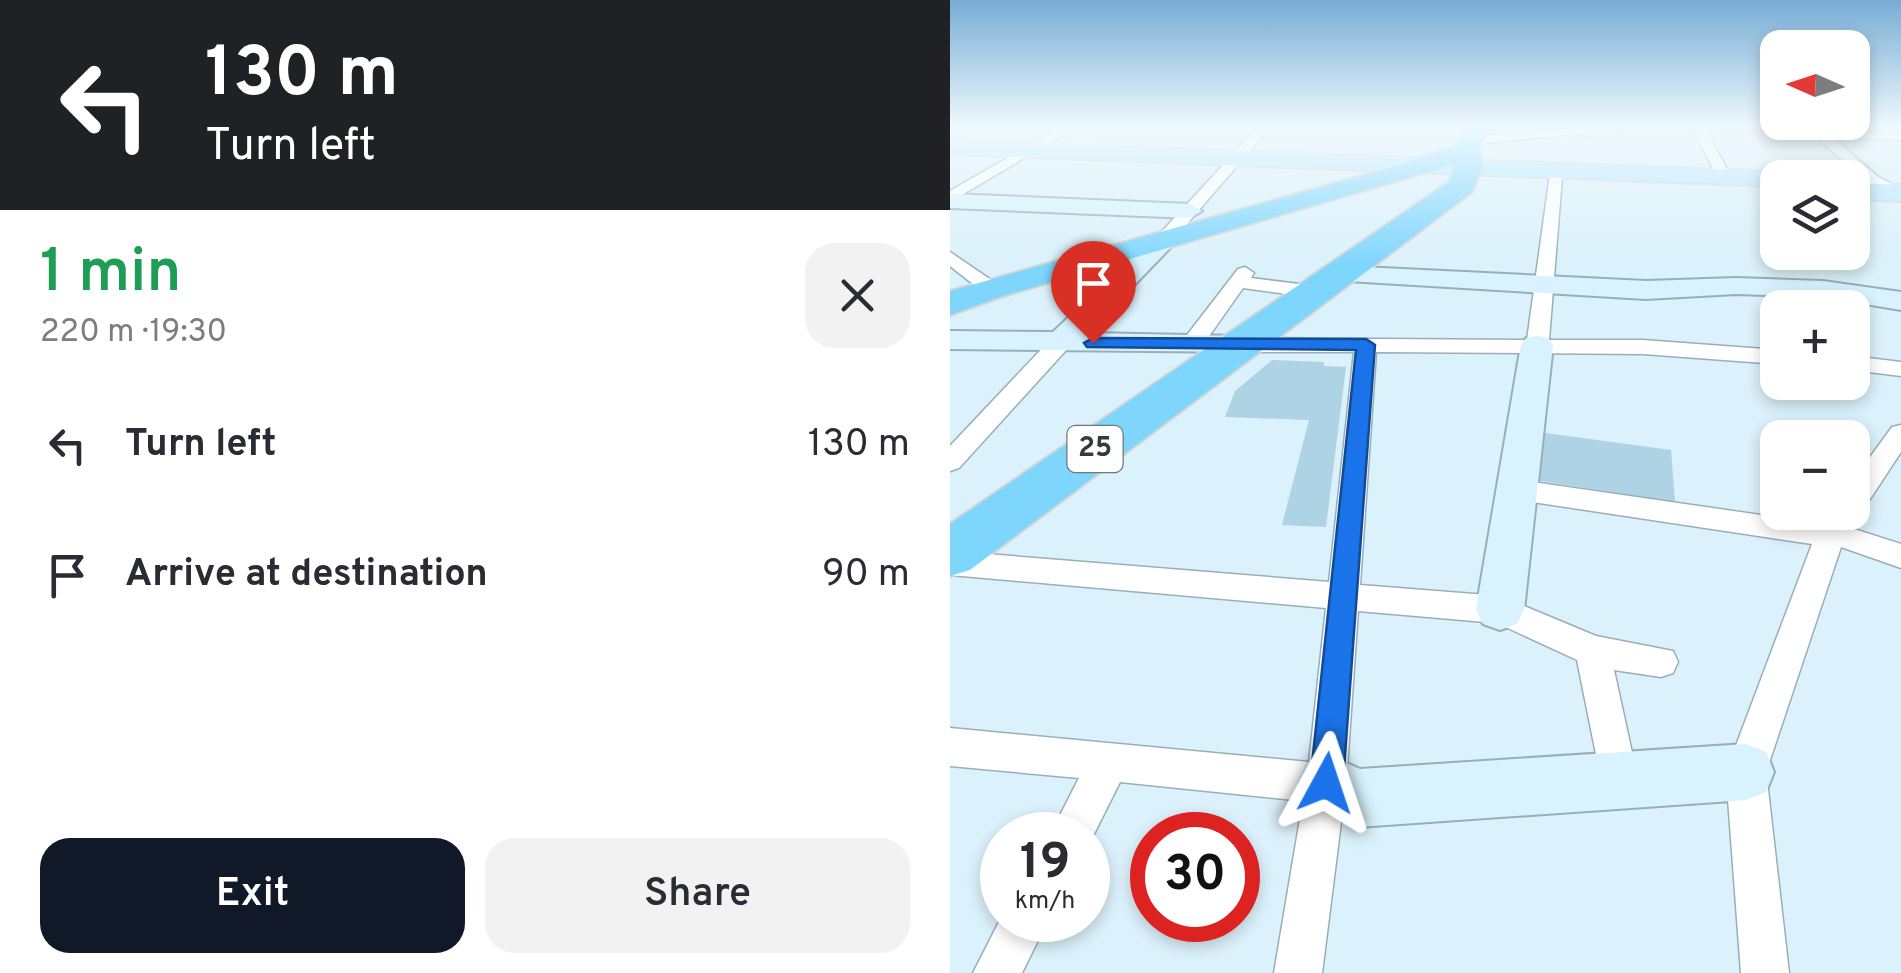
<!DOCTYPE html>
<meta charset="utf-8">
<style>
:root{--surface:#fff;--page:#f2f2f3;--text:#2b2b33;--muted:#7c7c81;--accent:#111827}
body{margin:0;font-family:Overpass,sans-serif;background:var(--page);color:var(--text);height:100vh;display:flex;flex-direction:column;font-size:38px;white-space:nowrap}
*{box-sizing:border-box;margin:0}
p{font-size:32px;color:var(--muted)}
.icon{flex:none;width:55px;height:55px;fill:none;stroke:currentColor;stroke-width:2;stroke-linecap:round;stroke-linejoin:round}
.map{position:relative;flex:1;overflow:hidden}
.sheet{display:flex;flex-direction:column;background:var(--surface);width:950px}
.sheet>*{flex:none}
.guide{background:#202124;color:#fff;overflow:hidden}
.needle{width:65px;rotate:273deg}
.buttons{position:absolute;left:810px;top:30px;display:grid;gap:20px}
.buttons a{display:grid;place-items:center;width:110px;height:110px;border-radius:20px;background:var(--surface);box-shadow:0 5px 15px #0003;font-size:50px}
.speed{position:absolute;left:30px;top:812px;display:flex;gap:20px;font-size:50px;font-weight:700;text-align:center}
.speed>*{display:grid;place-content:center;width:130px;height:130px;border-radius:50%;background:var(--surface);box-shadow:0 5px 15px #0003;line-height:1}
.speed small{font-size:25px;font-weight:400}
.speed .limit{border:15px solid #d22;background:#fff;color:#111}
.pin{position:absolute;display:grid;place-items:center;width:85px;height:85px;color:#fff;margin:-102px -42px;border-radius:50% 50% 50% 0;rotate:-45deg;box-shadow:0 0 10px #0007}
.pin .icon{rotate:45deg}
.me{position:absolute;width:110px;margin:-55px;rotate:5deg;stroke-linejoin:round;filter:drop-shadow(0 0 8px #0008)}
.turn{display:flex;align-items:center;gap:35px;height:210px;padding:0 40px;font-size:45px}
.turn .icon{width:130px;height:130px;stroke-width:2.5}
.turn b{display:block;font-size:70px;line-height:85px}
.round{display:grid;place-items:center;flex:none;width:105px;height:105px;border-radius:30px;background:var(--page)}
.headline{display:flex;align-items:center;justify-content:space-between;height:170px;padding:0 40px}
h1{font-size:60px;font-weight:600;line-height:75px;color:#1e9e55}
.primary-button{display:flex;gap:20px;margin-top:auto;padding:20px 40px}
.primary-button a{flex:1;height:115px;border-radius:30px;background:var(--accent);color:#fff;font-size:40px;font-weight:600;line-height:115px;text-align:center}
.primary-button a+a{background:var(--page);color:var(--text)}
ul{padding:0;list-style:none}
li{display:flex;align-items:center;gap:30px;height:130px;padding:0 40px}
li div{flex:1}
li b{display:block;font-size:38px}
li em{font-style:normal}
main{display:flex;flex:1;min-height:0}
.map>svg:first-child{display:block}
</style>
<main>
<section class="sheet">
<div class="guide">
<div class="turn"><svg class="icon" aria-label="left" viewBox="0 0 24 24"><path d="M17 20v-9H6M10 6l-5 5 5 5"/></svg><div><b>130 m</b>Turn left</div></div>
</div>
<div class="headline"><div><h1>1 min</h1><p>220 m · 19:30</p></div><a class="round"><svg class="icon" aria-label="close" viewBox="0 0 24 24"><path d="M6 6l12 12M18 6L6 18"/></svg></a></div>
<ul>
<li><svg class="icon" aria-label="left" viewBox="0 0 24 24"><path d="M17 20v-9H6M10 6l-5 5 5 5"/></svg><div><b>Turn left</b></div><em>130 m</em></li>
<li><svg class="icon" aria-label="arrive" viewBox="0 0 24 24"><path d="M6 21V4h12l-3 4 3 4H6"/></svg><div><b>Arrive at destination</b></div><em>90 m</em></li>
</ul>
<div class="primary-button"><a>Exit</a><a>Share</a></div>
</section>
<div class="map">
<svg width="951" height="973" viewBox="0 0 951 973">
<rect width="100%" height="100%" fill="#dbf1fb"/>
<g fill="#aed3e4">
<path d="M 322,360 L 374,362 L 374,366 L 396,367 L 376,527 L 332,525 L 359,420 L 275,417 L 285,391 Z"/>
<path d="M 588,432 L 721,450 L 725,502 L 591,481 L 581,472 Z"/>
</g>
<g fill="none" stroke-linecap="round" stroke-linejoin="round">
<defs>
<g id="street">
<path d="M 109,128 L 125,128 L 0,202 L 0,191 Z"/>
<path d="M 307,128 L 320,128 L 217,247 L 205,247 L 205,239 Z"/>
<path d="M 626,128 L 690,128 L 524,144 L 517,140 L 524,136 Z"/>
<path d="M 742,128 L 755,128 L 781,177 L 779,180 L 769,180 Z"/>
<path d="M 761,128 L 951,132 L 951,140 L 882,137 L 927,176 L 951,189 L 951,201 L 917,182 L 865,136 Z"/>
<path d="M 600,174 L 612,177 L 599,340 L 693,340 L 828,350 L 828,364 L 693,354 L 426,352 L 410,585 L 550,596 L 646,636 L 723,651 L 728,662 L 723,673 L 711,677 L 664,670 L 688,780 L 682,794 L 668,800 L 654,794 L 627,660 L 547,623 L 408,611 L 396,783 L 372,973 L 324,973 L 353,801 L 170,782 L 138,846 L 138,835 L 100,835 L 129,778 L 0,766 L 0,728 L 359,762 L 376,608 L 0,575 L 0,551 L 379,582 L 404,352 L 291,352 L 280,345 L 291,338 L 577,340 Z"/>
<path d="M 0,252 L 47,284 L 47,292 L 33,292 L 0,266 Z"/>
<path d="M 295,267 L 304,273 L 301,278 L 365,286 L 375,292 L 365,298 L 293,288 L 250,349 L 234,349 L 231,344 L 234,339 L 288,269 Z"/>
<path d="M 110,337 L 118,338 L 121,343 L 118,348 L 9,468 L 0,471 L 0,446 L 102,338 Z"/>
<path d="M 902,356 L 951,362 L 951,376 L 902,370 Z"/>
<path d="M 951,425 L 951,452 L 901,528 L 951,544 L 951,568 L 891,547 L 816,772 L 839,973 L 791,973 L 776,772 L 862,544 L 569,500 L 559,497 L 555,490 L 559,483 L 569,480 L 873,524 L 881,512 L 902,512 L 902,482 L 942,427 Z"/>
<path d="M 52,916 L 52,920 L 98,920 L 72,973 L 23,973 Z"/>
</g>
<g id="secondary">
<path d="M 631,128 L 649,128 L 649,131 L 640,137 L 633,135 Z"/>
<path d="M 0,194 L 240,204 L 252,211 L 240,218 L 0,208 Z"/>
<path d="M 211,235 L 224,243 L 220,248 L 138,333 L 291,336 L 302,338 L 307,345 L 302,352 L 0,349 L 0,331 L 103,332 L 202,238 Z"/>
<path d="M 391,266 L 696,281 L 786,278 L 873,281 L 951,292 L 951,310 L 873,297 L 786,294 L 696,299 L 381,280 L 377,274 L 381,268 Z"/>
<path d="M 587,336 L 598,338 L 603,345 L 574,610 L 567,624 L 550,630 L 533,624 L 526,610 L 571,345 L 576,338 Z"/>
<path d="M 796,744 L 816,752 L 824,772 L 816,792 L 796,800 L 408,827 L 356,803 L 347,783 L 356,763 L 376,754 L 410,769 Z"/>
</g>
<g id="primary">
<path d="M 0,140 L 828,172 L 839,178 L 828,178 L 828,186 L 0,154 Z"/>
<path d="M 902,183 L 951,185 L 951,201 L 902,199 Z"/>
</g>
<path id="highway" d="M 515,128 L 540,128 L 529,151 L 533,165 L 522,192 L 20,570 L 0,576 L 0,524 L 499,182 L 505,164 L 53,296 L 0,315 L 0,291 L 450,165 L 506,146 Z"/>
</defs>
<use href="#street" stroke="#9aaeb8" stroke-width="3"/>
<use href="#secondary" stroke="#9aaeb8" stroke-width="4"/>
<use href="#primary" stroke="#d2d4d5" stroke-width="4"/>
<use href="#highway" stroke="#d2d4d5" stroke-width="4"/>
<use href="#street" fill="#fff" fill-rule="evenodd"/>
<use href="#secondary" fill="#d8f3fe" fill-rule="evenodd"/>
<use href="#primary" fill="#b2e6fe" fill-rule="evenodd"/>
<use href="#highway" fill="#7ed6fd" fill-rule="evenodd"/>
</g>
<linearGradient id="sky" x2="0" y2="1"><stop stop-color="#77acd5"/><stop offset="0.48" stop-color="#eff9fd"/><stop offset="1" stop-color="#eff9fd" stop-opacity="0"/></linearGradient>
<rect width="951" height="265" fill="url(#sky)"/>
<path fill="#1a73e8" stroke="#114b97" stroke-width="2.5" d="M 143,338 L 416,339 L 425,345 L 393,783 L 388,795 L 376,800 L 365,795 L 360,783 L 406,350 L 137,347 L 134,343 Z"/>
<g text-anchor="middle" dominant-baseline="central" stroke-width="8" stroke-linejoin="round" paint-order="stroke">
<rect fill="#fff" stroke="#707679" stroke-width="2.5" x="117.5" y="426" width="55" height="46" rx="8"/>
<g font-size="28" font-weight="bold" fill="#333b3f">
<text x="145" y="449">25</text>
</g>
</g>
</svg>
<div class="buttons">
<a><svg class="needle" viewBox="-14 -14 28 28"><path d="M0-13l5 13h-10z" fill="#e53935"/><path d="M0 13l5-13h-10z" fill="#7c7c81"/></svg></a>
<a><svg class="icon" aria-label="layers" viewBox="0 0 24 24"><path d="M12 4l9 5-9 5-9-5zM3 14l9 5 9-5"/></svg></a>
<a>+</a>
<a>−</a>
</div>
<div class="speed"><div>19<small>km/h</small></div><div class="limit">30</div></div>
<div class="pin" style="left:143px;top:343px;background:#d93025"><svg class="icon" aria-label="arrive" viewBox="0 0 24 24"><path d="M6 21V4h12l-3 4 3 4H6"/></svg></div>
<svg class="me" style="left:376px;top:783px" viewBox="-20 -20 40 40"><path d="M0-17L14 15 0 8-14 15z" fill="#1a73e8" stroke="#fff" stroke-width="4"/></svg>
</div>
</main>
